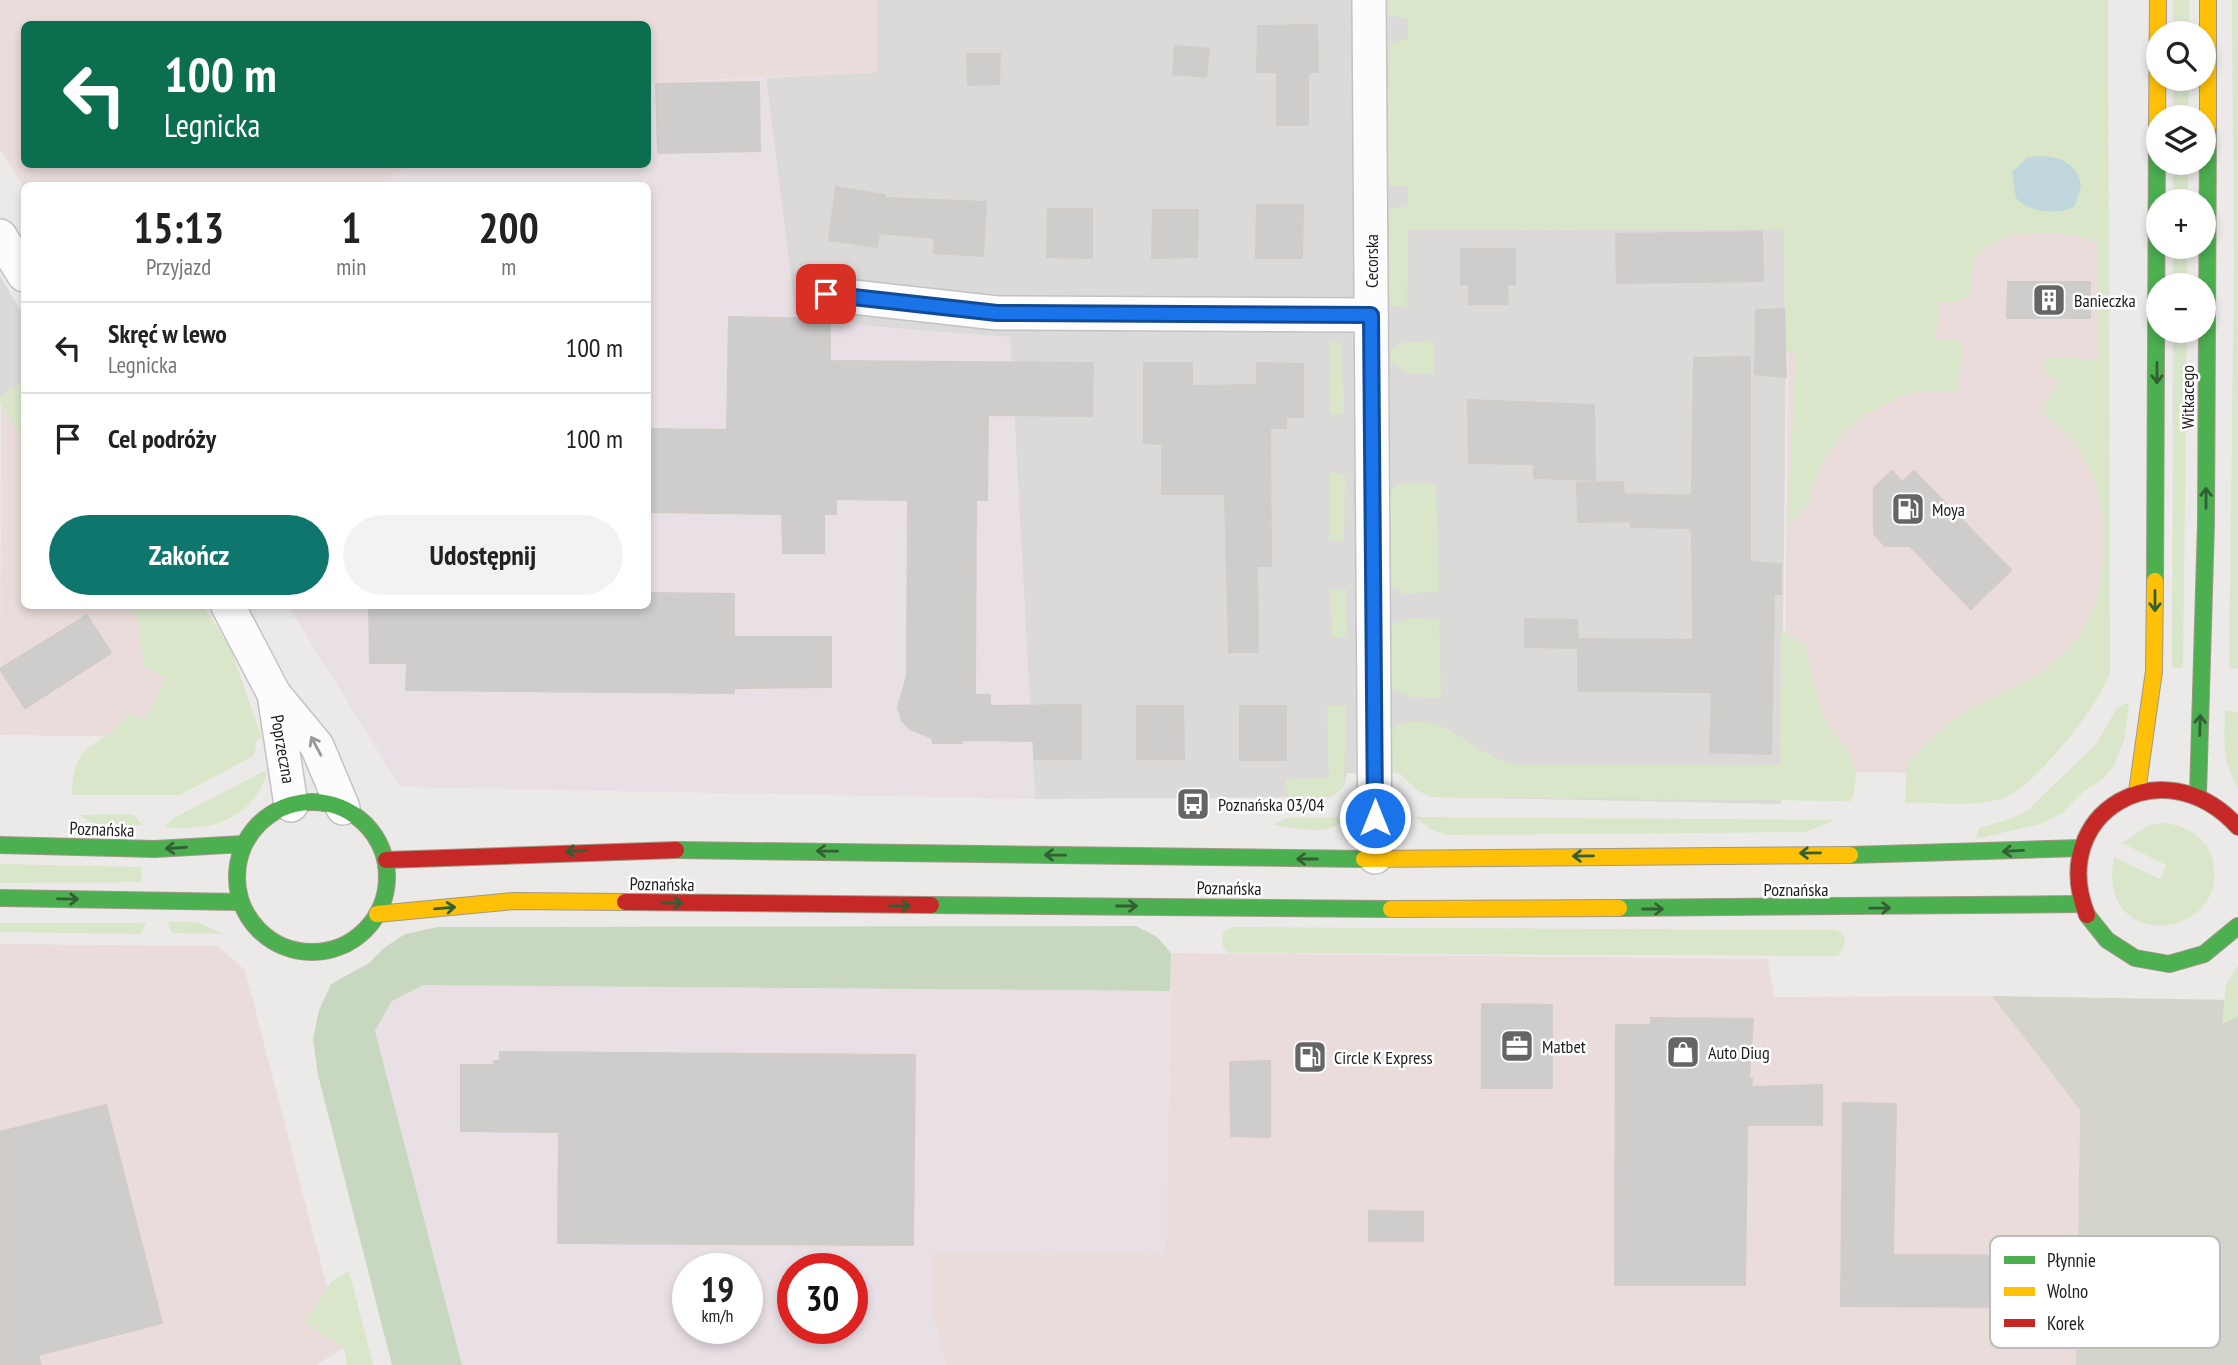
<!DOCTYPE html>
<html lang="pl">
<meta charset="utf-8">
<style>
:root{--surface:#fff;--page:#f2f2f2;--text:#222;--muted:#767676;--line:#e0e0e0;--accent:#0f766e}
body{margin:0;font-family:"PT Sans Narrow",sans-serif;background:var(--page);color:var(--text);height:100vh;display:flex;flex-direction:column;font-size:26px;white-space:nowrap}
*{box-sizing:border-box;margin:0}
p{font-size:23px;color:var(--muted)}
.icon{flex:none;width:38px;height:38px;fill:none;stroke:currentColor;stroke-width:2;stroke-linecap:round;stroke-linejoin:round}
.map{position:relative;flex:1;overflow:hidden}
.panel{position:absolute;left:21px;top:182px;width:630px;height:427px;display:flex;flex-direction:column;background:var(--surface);border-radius:10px;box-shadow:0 4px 10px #0003}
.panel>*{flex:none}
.hud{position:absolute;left:21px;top:21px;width:630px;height:147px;border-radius:10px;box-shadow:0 4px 10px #0003;background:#0b6e4f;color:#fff;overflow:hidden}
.fabs{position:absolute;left:2146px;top:21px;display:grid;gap:14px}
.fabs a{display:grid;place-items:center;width:70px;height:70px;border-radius:50%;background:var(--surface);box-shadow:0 4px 10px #0003;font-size:35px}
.speed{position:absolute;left:672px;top:1253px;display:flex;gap:14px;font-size:35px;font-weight:700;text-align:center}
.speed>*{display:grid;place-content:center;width:91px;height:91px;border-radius:50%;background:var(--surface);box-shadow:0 4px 10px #0003;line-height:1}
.speed small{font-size:18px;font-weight:400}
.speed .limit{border:10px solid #d22;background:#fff;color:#111}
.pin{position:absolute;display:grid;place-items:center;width:60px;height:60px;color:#fff;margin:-30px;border-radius:14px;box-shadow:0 4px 10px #0006}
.me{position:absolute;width:77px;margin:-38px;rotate:0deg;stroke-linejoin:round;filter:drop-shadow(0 0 5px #0008)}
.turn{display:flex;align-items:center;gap:24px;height:147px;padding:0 28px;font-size:32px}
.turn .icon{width:91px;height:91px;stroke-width:2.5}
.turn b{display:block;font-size:49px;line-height:60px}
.eta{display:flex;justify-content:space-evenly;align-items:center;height:119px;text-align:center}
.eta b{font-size:42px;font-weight:800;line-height:49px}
.button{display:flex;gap:14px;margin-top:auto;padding:14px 28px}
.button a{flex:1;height:80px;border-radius:42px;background:var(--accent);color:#fff;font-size:28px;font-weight:800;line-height:80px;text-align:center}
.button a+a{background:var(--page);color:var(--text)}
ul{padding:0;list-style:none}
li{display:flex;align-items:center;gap:21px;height:91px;padding:0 28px;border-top:2px solid var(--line)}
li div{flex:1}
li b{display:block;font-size:26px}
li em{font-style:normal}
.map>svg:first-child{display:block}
</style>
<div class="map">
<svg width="2238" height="1365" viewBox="0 0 2238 1365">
<rect width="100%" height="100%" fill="#eceae8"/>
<g fill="#dbdad9">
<path d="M 877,0 L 1408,0 L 1408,230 L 1784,229 L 1786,377 L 1781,804 L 1432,797 L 1418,791 L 1399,772 L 1347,773 L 1344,786 L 1331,797 L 1035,799 L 1010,338 L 869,326 L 795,311 L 766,78 L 877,72 Z"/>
<path d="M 0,276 L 24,316 L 24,381 L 0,396 Z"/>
</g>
<g fill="#e9dcdb">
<path d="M 0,0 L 877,0 L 877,72 L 648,83 L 648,24 L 24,24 L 24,164 L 410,165 L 382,185 L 24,188 L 0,149 Z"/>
<path d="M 2107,227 L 2106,670 L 2001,773 L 1784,772 L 1789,236 Z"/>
<path d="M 1,395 L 24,432 L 24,606 L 133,606 L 184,686 L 157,737 L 0,735 Z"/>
<path d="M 0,944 L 218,946 L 245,970 L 327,1287 L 305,1322 L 344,1348 L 316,1365 L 0,1365 Z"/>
<path d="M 1171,953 L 1768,959 L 1774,997 L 1992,996 L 2080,1110 L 2076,1365 L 946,1365 L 931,1309 L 931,1253 L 1166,1254 Z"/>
</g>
<g fill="#e9e0e6" fill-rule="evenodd">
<path d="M 766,78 L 795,311 L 869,326 L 1010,337 L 1035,799 L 400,787 L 288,606 L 648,606 L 648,186 L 382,185 L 410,165 L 648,164 L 648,83 Z"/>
<path d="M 423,985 L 1170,991 L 1166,1254 L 932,1253 L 931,1309 L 946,1365 L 462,1365 L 375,1031 L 392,1001 ZM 688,1269 L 747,1269 L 747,1328 L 688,1328 ZM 793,1269 L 852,1269 L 852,1328 L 793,1328 Z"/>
</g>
<path fill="#d5d4ca" d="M 1992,996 L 2238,1000 L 2238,1365 L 2076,1365 L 2080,1110 Z"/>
<g fill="#d9e6ca">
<path d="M 1387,0 L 2108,0 L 2110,672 C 2102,702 2031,792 2001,799 C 1972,807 1935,802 1905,803 L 1907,764 C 1926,744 1947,722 1971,708 C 1989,697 2010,690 2028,680 C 2092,643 2105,598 2103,528 C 2102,478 2080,440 2040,411 L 2060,382 L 2044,372 L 2045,357 L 2099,360 L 2098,243 C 2065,230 1994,223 1974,263 C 1970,272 1974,285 1970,295 L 1960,301 L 1939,301 L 1935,340 L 1959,340 L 1962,344 L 1959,391 L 1921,391 L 1901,396 L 1865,415 L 1845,431 L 1827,454 L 1811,489 L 1810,501 L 1788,525 L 1796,352 L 1785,352 L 1784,229 L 1408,230 L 1407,307 L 1389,305 L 1389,209 L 1408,206 L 1408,187 L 1388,186 L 1389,42 L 1408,39 L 1408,19 L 1387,15 Z"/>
<rect x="2173" y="0" width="16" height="33"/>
<path d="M 2232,0 L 2238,0 L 2238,669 L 2229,668 L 2234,262 Z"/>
<path d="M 2173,79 L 2189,79 L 2188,117 L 2173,117 Z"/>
<rect x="2173" y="163" width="15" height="38"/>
<rect x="2173" y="247" width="14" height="38"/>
<path d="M 2173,331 L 2187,331 L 2183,668 L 2172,668 Z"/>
<path d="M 1329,339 L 1338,342 L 1342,348 L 1344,414 L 1330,415 Z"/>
<path d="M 1434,341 L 1434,374 L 1407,373 L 1390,362 L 1391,348 L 1401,343 Z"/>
<path d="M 24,381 L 24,441 L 0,403 L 0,396 Z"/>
<path d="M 1329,471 L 1345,475 L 1344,541 L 1329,541 Z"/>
<path d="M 1401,483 L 1436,483 L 1439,591 L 1405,594 L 1390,587 L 1390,497 L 1391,489 Z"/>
<path d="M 1346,589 L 1347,637 L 1332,638 L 1330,590 Z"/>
<path d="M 130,606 L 203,606 L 230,647 L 262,738 L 255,742 L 256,749 L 253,756 L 180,795 L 72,795 C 72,736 104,750 128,713 L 145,719 L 166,678 L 144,667 L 138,619 Z"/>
<path d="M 1412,618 L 1439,620 L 1441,698 L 1410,697 L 1388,687 L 1389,625 Z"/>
<path d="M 1781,629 L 1804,644 C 1811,665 1814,687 1821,708 C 1834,746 1868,755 1851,801 L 1432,797 L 1418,791 L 1399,773 L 1390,772 L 1389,730 C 1442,701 1470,757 1517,765 L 1780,765 Z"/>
<path d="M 2124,704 L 2129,704 L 2124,740 L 2113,767 L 2103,779 L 2084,791 L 2062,813 L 2043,823 L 1976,839 L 1979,828 L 2010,819 L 2028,810 L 2097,743 L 2117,708 Z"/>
<path d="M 1346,705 L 1344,786 L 1331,797 L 1290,799 L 1284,788 L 1286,779 L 1329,778 L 1327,706 Z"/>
<path d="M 2225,711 L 2238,712 L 2238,788 C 2222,764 2224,738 2225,711 Z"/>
<path d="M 264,771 L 267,773 C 253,819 209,832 165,827 L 172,819 Z"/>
<path d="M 128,814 L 135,816 L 142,825 C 119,825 99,831 80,815 Z"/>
<path d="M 1346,817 C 1331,838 1296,828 1274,825 L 1285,818 Z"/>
<path d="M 1415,817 L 1836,820 L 1805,832 L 1447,835 L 1430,829 Z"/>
<path d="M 2165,823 C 2184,826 2203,834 2211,854 C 2238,939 2094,958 2114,857 L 2160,879 L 2166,865 L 2122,843 L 2149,825 Z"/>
<path d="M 0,864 L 141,867 L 142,882 L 0,883 Z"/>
<path d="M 168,922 L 197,922 L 224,934 L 175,933 L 171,932 Z"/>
<path d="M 0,923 L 146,923 L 140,934 L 0,932 Z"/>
<path d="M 1231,927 L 1837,930 L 1845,937 L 1844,946 L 1838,956 L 1228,953 L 1222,944 L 1223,933 Z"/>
<path d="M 2238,966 L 2238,1017 L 2222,1024 L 2226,984 Z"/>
<path d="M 349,1271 L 373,1364 L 373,1365 L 347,1365 L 344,1348 L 304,1322 L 331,1282 Z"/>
</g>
<path fill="#c8d8c0" d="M 1136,926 L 1157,937 L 1171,953 L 1170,991 L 423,985 L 392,1001 L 375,1031 L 462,1365 L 392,1365 L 318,1075 L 313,1039 L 319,1010 L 331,984 L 369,963 L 384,948 L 405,934 L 438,927 Z"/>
<path fill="#bed6dc" d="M 2038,156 C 2060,157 2076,162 2081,185 L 2075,206 C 2059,216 2028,212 2016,198 L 2012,172 L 2027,158 Z"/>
<g fill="#cfcdcb" stroke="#cfccc9" stroke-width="2">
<path d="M 1317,25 L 1318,72 L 1308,72 L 1308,125 L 1277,125 L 1277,72 L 1257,72 L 1258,26 Z"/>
<path d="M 1175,46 L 1209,49 L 1206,77 L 1173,74 Z"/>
<path d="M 967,54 L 1000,54 L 999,84 L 968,85 Z"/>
<path d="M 759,82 L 760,151 L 658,153 L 656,84 Z"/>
<path d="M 836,187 L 885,195 L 884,198 L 986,202 L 983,256 L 934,253 L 935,238 L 879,233 L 877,247 L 829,240 Z"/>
<path d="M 1257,205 L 1303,205 L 1302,258 L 1256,258 Z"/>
<path d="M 1048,209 L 1092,209 L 1092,258 L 1047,257 Z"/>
<path d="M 1153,210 L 1198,210 L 1197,257 L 1152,258 Z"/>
<path d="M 1762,232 L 1763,281 L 1617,283 L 1616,234 Z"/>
<path d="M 1461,249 L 1515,249 L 1515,284 L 1507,284 L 1508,304 L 1469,304 L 1469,284 L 1461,284 Z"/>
<path d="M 2008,282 L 2090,282 L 2090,318 L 2007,318 Z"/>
<path d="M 1784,309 L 1786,377 L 1755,374 L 1756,310 Z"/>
<path d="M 729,317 L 830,319 L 830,361 L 1093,363 L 1092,416 L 988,415 L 987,500 L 976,500 L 975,695 L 990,695 L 990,706 L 1081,705 L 1081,759 L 1034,759 L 1034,741 L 962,740 L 962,743 L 933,743 L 932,738 L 910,729 L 902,721 L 898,707 L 907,676 L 908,500 L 836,499 L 836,514 L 824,514 L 824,553 L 783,553 L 782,514 L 648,512 L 648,429 L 727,430 Z"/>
<path d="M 1750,357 L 1750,562 L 1781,564 L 1781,594 L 1774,594 L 1771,754 L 1710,752 L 1712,692 L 1578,691 L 1578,648 L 1525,647 L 1525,619 L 1577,620 L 1578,647 L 1578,639 L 1693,640 L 1692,528 L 1631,527 L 1631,521 L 1578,522 L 1577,483 L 1623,482 L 1624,494 L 1692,496 L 1694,358 Z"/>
<path d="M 1144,363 L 1192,363 L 1192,386 L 1257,385 L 1257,363 L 1303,364 L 1303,417 L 1286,417 L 1286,428 L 1270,428 L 1271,566 L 1257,566 L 1258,652 L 1229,652 L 1225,494 L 1162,494 L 1162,444 L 1144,443 Z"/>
<path d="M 1468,400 L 1594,405 L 1595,480 L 1534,478 L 1534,464 L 1469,463 Z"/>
<path d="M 1892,471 L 1902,482 L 1914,471 L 2011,570 L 1971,609 L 1910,546 L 1885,546 L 1874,534 L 1874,488 Z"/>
<path d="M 648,593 L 734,594 L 734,637 L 831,637 L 831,687 L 734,688 L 734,693 L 406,690 L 407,663 L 370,663 L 369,606 L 648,606 Z"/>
<path d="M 87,615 L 111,653 L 25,708 L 0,669 Z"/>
<path d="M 1137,706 L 1183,706 L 1184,759 L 1137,759 Z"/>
<rect x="1240" y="706" width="46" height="54"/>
<path d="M 1482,1004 L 1552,1005 L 1552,1088 L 1482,1088 Z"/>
<path d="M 1651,1018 L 1753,1019 L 1749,1079 L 1752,1079 L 1751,1087 L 1822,1085 L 1822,1125 L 1747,1125 L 1745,1285 L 1615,1285 L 1616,1025 L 1651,1025 Z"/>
<path d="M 500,1052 L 915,1055 L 913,1245 L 558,1243 L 559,1132 L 461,1131 L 461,1065 L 494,1065 L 494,1061 L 500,1061 Z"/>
<path d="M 1270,1061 L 1270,1137 L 1231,1136 L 1230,1062 Z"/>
<path d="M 1843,1103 L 1896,1104 L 1893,1255 L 2060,1256 L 2059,1307 L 1841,1306 Z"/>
<path d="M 106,1105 L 162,1323 L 38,1355 L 41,1365 L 0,1365 L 0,1132 Z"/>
<path d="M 1369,1211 L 1423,1212 L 1423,1241 L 1369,1241 Z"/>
</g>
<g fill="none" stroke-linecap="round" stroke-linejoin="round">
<defs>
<g id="street">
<path d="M 1369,0 L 1375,857"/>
<path d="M 0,236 L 24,275"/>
<path d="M 826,294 L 997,313 L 1371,315"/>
<path d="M 228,606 L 274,694 L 317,746 L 343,808"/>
<path d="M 274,694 L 291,805"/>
</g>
<g id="fast">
<path d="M 2155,581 L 2157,129"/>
<path d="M 2198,794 L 2206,523 L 2208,126"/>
<circle cx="312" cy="877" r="75"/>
<path d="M 0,845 L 155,849 L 244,844"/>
<path d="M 676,850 L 1364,859"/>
<path d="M 1850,855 L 2081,848"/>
<path d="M 0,898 L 240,902"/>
<path d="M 931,905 L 1391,909"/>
<path d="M 1619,908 L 2081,904"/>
<path d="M 2087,915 L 2107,940 L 2135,958 L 2169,964 L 2204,954 L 2238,926"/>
</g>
<g id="slow">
<path d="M 2208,126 L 2208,0"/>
<path d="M 2157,129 L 2158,0"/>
<path d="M 2137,792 L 2154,671 L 2155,581"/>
<path d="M 1364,859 L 1850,855"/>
<path d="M 1391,909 L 1619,908"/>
<path d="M 377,914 L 514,901 L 625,902"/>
</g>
<g id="jam">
<path d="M 386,860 L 676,850"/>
<path d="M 625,902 L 931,905"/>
<path d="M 2087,915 C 2046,813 2163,744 2238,827"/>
</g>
</defs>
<use href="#street" stroke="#c3c2c2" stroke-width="36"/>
<use href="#fast" stroke="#a09887" stroke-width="18"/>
<use href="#slow" stroke="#a09887" stroke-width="18"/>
<use href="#jam" stroke="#a09887" stroke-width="18"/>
<use href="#street" stroke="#fcfcfc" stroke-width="33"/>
<use href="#fast" stroke="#4caf50" stroke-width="16"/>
<use href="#slow" stroke="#ffc107" stroke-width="16"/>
<use href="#jam" stroke="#c62828" stroke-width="16"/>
</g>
<defs><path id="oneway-shaft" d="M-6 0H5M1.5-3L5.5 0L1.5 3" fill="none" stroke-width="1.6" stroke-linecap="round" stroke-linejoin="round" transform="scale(1.75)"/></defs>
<g stroke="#335f34">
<use href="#oneway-shaft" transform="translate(2157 373) rotate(90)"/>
<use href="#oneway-shaft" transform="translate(2206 498) rotate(-90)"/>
<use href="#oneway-shaft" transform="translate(2155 601) rotate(90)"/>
<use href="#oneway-shaft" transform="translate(2200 725) rotate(-88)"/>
<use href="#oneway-shaft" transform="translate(176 848) rotate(176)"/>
<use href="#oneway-shaft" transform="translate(576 851) rotate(178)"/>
<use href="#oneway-shaft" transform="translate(827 851) rotate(-179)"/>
<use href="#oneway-shaft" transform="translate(2013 851) rotate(177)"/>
<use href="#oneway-shaft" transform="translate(1810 853) rotate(179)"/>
<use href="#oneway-shaft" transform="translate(1055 855) rotate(-179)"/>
<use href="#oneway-shaft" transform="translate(1583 856) rotate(179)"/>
<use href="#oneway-shaft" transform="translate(1307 859) rotate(180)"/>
<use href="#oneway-shaft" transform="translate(68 899) rotate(1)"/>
<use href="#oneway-shaft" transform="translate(672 903) rotate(1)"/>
<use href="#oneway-shaft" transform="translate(900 906)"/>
<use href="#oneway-shaft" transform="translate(1127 906)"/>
<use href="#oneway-shaft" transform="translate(445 908) rotate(-5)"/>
<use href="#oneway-shaft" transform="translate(1880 908) rotate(-1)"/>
<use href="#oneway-shaft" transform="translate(1653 909)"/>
</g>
<use stroke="#989898" href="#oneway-shaft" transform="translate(316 746) rotate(-118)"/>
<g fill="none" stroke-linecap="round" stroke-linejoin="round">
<defs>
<path id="route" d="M 826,294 L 997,313 L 1371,315 L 1375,818"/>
</defs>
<use href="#route" stroke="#114b97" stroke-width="18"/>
<use href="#route" stroke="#1a73e8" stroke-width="12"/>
</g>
<defs>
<symbol id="building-square" viewBox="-11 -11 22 22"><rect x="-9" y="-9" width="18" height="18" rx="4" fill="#666565" stroke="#fff"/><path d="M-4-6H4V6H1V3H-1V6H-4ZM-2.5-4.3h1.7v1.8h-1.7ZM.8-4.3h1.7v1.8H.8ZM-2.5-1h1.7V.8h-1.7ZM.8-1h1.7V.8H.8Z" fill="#fff"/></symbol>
<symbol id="fuel-square" viewBox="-11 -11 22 22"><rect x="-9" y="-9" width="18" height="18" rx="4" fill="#666565" stroke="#fff"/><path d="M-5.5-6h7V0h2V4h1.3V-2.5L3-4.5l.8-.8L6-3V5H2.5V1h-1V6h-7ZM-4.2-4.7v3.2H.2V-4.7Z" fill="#fff"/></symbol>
<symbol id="bus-square" viewBox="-11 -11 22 22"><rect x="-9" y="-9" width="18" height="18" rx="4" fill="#666565" stroke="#fff"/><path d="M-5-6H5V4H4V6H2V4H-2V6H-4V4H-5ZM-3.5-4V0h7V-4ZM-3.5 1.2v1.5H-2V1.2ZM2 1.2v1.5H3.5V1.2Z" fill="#fff"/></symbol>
<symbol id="office-square" viewBox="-11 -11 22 22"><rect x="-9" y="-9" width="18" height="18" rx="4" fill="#666565" stroke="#fff"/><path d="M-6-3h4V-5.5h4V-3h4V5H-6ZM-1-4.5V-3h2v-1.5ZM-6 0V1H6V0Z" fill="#fff"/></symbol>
<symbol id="shop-square" viewBox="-11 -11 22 22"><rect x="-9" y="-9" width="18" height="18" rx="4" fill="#666565" stroke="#fff"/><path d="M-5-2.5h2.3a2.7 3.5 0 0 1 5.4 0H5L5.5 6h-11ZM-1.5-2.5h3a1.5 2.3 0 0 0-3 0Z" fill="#fff"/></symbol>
</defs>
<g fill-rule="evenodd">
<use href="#building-square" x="2030" y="281" width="38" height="38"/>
<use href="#fuel-square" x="1889" y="490" width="38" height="38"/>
<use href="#bus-square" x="1174" y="785" width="38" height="38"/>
<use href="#office-square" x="1498" y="1027" width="38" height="38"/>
<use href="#shop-square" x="1664" y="1033" width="38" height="38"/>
<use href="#fuel-square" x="1291" y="1038" width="38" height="38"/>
</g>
<g text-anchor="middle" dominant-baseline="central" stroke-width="5" stroke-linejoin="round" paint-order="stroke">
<g font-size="18" fill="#1e1e1e" stroke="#fff">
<text transform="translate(1371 261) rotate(-90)">Cecorska</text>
<text transform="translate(2187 397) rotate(-90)">Witkacego</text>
<text transform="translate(283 749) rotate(80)">Poprzeczna</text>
<text transform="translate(102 829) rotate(2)">Poznańska</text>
<text transform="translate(662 884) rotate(1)">Poznańska</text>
<text transform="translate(1229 888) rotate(1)">Poznańska</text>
<text x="1796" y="889">Poznańska</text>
</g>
<g font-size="18" fill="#1e1e1e" stroke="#fff" text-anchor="start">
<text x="2074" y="300">Banieczka</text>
<text x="1932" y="509">Moya</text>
<text x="1218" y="804">Poznańska 03/04</text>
<text x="1542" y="1046">Matbet</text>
<text x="1708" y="1052">Auto Diug</text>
<text x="1334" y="1057">Circle K Express</text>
</g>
</g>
<rect x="1990" y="1236" width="230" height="112" rx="10" fill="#fff" stroke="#bcbcbc" stroke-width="2"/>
<rect x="2004" y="1256" width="31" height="8" fill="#4caf50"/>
<rect x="2004" y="1287" width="31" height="9" fill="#ffc107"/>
<rect x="2004" y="1319" width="31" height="8" fill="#c62828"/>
<g font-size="19" fill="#1e1e1e">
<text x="2047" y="1267">Płynnie</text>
<text x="2047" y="1298">Wolno</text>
<text x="2047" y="1330">Korek</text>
</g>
</svg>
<div class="fabs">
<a><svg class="icon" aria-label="search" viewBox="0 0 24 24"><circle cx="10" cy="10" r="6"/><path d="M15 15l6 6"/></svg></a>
<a><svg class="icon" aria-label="layers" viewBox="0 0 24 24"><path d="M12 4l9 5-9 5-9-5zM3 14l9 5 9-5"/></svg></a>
<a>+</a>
<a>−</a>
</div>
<div class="speed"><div>19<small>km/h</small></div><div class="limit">30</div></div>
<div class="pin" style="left:826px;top:294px;background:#d93025"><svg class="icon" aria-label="arrive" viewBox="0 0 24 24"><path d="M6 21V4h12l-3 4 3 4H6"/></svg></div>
<svg class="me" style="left:1375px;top:818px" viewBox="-20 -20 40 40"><circle r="17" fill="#1a73e8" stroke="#fff" stroke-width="3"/><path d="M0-11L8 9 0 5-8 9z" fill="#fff"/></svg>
<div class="hud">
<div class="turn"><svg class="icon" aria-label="left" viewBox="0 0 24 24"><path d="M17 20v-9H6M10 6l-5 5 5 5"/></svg><div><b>100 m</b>Legnicka</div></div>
</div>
<section class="panel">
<div class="eta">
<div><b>15:13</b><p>Przyjazd</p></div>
<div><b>1</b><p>min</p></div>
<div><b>200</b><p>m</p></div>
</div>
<ul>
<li><svg class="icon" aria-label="left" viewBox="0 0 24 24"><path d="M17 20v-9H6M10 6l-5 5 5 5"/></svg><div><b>Skręć w lewo</b><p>Legnicka</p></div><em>100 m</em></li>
<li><svg class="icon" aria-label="arrive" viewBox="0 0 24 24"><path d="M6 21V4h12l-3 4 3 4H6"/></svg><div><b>Cel podróży</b></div><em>100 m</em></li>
</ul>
<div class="button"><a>Zakończ</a><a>Udostępnij</a></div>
</section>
</div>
